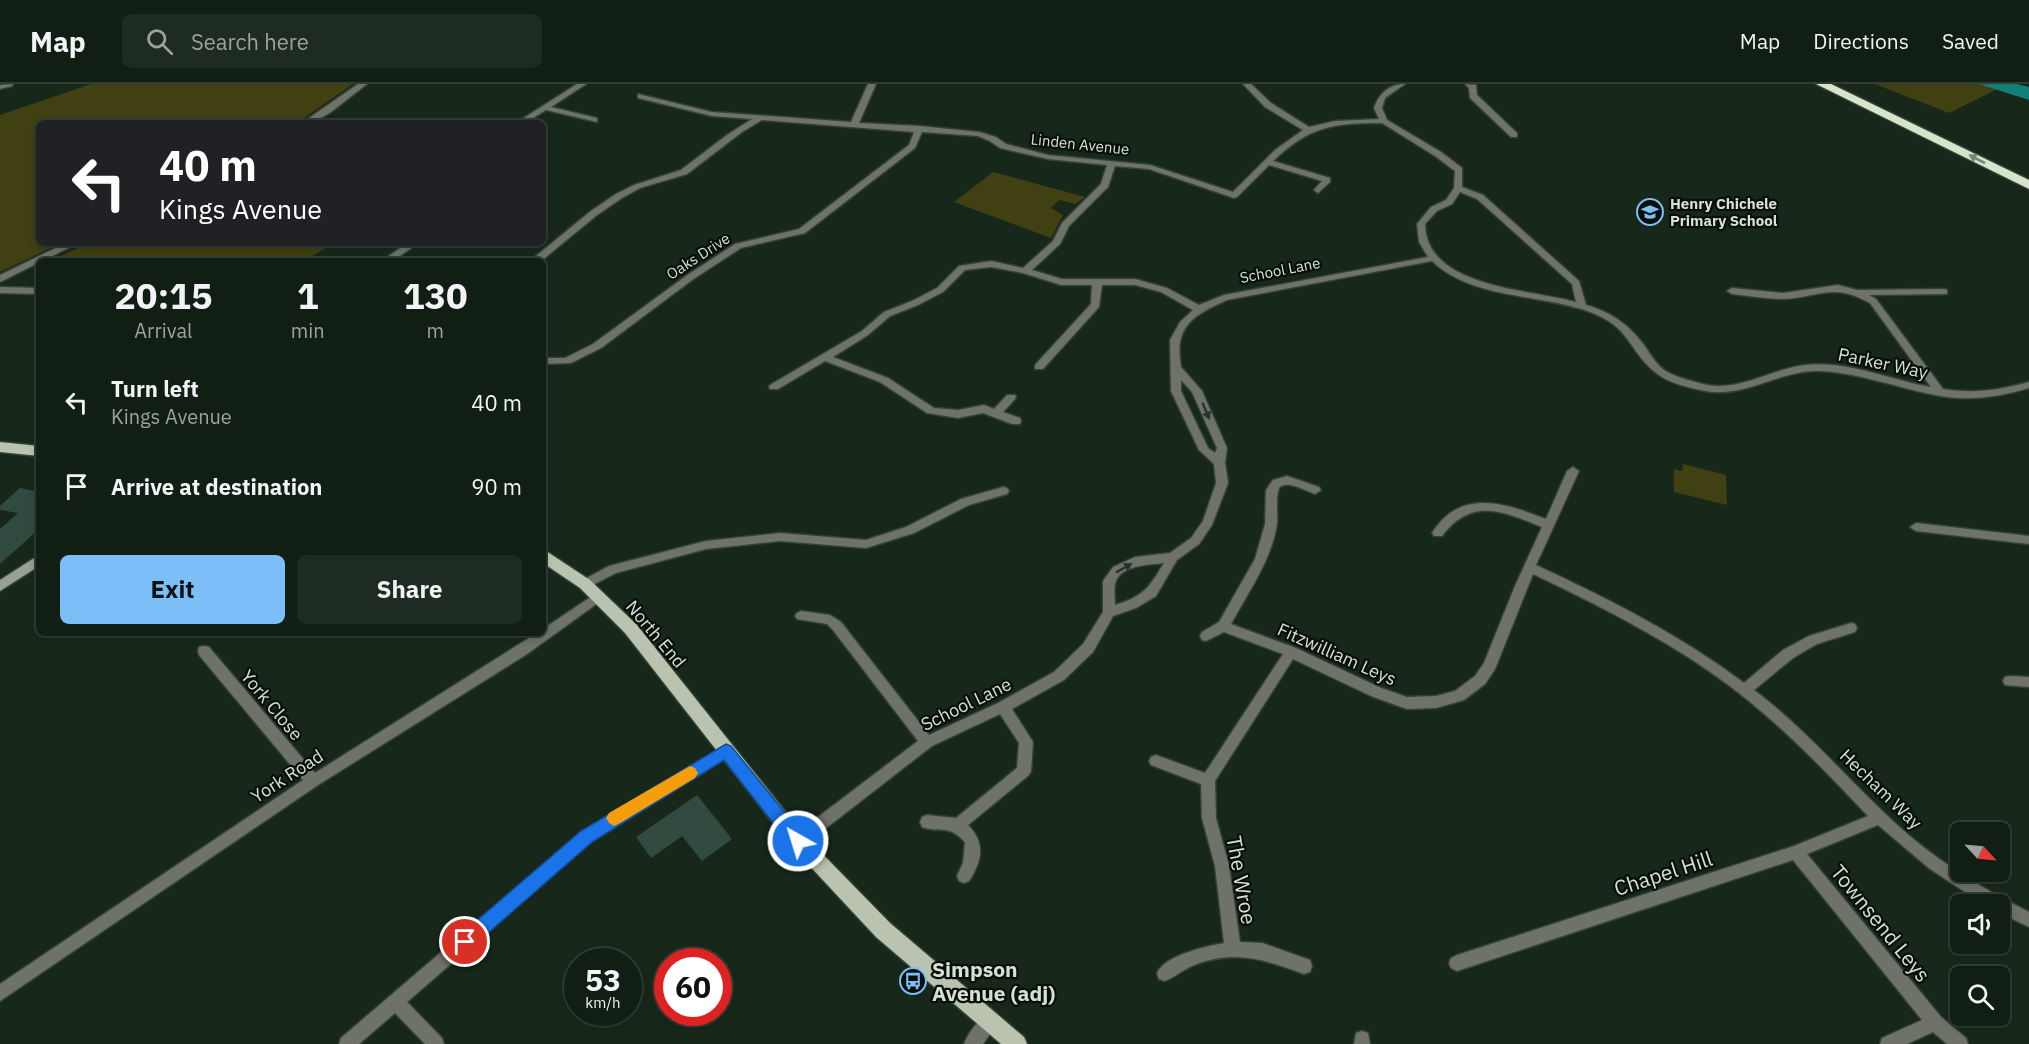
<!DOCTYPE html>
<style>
:root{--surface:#111e14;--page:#1e2b22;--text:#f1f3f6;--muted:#9ca2a0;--line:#303c34;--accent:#7bbef8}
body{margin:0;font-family:"IBM Plex Sans",sans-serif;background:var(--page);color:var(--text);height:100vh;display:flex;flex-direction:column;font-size:22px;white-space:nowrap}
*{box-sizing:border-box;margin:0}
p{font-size:20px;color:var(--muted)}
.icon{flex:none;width:33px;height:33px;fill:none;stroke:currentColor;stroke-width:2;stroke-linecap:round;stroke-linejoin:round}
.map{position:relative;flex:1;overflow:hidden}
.side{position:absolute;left:36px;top:174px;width:510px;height:378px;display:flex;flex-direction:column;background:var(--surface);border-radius:9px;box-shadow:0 3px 9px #0003,0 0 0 2px var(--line)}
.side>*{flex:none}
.guide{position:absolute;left:36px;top:36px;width:510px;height:126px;border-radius:9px;box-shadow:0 3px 9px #0003,0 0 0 2px var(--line);background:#202124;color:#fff;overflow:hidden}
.needle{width:39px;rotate:116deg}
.buttons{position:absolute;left:1950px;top:738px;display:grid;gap:12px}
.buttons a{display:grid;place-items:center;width:60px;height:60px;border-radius:9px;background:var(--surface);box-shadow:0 3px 9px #0003,0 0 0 2px var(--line);font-size:30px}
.speed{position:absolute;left:564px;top:864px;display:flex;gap:12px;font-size:30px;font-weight:700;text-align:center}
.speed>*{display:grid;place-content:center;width:78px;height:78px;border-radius:50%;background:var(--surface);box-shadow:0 3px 9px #0003,0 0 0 2px var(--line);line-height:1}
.speed small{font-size:15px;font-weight:400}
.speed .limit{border:9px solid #d22;background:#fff;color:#111}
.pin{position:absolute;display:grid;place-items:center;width:51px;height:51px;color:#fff;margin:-26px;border:3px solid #fff;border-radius:50%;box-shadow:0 2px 6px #0007}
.me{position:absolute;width:66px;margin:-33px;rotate:321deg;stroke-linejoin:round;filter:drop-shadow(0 0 4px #0008)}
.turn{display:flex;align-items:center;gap:21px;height:126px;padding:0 24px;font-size:27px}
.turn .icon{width:78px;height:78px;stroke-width:2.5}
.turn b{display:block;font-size:42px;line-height:51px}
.eta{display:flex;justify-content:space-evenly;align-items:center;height:102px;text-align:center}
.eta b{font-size:36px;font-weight:700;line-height:42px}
.cta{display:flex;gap:12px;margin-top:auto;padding:12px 24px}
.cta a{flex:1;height:69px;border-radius:9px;background:var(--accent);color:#111;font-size:24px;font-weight:700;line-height:69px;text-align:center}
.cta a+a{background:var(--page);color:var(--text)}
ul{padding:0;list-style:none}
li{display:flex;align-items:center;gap:18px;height:84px;padding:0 24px}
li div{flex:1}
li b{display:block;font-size:22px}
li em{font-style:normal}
header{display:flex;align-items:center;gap:36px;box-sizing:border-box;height:84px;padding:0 30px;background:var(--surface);border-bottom:2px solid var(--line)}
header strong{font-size:28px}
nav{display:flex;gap:33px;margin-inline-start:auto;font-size:21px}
.search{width:420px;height:54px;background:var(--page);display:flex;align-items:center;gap:15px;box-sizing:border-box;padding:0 21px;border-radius:9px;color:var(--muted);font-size:22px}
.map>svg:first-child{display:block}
</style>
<header>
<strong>Map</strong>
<div class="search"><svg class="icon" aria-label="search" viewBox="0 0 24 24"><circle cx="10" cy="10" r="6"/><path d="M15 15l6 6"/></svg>Search here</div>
<nav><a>Map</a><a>Directions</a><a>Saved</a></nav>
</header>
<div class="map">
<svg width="2029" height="960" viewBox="0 0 2029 960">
<rect width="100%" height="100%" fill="#17281a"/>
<g fill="#404013">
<path d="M 91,0 L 353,0 L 297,39 L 39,39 L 39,159 L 61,159 L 0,188 L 0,31 Z"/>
<path d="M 1875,0 L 2008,0 L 1949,29 Z"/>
<path d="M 993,88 L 1085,113 L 1075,120 L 1059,116 L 1051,124 L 1063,131 L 1051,154 L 954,118 Z"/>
<path d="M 88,159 L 334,159 L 304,177 L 51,177 Z"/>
<path d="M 1683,380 L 1726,391 L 1727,421 L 1674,408 L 1674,385 L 1682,387 Z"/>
</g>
<path fill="#117f78" d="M 1979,0 L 2017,0 L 2029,3 L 2029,16 Z"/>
<g fill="#324b41">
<path d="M 20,404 L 39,408 L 39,445 L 0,480 L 0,445 L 18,429 L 0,426 L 0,422 Z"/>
<path d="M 697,711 L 732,755 L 702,777 L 682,752 L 651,774 L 636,753 Z"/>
</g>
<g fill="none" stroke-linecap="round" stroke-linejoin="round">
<defs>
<g id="street">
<path d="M 13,0 L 12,2 L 0,5 L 0,1 Z"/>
<path d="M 358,0 L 367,0 L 331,28 L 312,39 L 302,39 Z"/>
<path d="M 577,0 L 586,0 L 551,23 L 597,34 L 597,38 L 546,26 L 525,39 L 516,39 Z"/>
<path d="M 868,0 L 876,0 L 859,39 L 920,42 L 979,48 L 996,53 L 1006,60 L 1048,71 L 1150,81 L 1233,108 L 1275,66 L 1303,46 L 1265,23 L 1243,0 L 1251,0 L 1271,19 L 1309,43 L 1335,37 L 1379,35 L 1374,24 C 1379,10 1389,0 1405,0 L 1385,14 L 1382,24 L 1387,36 L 1441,68 L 1462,84 L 1462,103 L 1483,111 L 1579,197 L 1586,221 C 1611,228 1628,240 1644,261 C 1650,270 1656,280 1664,286 C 1675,293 1691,297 1703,300 C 1738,309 1771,285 1805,281 C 1847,276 1890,296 1931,303 L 1870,219 C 1831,198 1822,213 1783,215 C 1766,215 1749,212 1732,210 L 1727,207 L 1732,204 L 1783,209 L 1838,201 L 1857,206 L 1944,205 L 1947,206 L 1947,210 L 1869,211 L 1876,215 L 1943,305 C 1974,310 2000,306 2029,298 L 2029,304 C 2000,313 1970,317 1940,312 C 1901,305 1861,289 1820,287 C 1781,285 1745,315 1705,307 C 1690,304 1667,299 1655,288 C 1627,265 1631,243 1590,228 C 1539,209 1473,216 1432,177 L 1227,216 C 1208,225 1187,233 1181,254 C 1178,263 1180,274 1181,283 L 1202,307 L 1227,364 L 1225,378 L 1228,399 L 1212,441 L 1199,460 L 1177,476 L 1156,512 L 1136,524 L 1113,532 L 1093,568 L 1064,596 L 1012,625 L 1033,658 L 1031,687 L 1029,691 L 968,741 C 986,759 982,777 969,797 L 964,799 L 959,797 L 957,792 L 963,779 L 965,758 C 947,739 942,750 922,743 L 920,738 L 922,733 L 927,731 L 956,734 L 1017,684 L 1019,659 L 1000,630 L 932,662 L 803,762 L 798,764 L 793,762 L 791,757 L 793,752 L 918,657 L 833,546 L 827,540 L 797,535 L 795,532 L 797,529 L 801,527 L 830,531 L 841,538 L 929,651 L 998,619 L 1054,588 L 1083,560 L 1103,528 L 1103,497 L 1113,483 L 1135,473 L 1170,469 L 1191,454 L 1203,437 L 1216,399 L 1214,380 L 1199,366 L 1171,307 L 1170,256 L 1180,238 L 1193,226 L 1161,208 L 1135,201 L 1102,201 L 1099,223 L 1043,285 L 1035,285 L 1035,281 L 1091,220 L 1092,201 L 1061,201 L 1023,189 L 991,183 L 965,186 L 943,208 L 918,221 L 890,232 L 868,251 L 833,273 L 888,294 L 934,324 L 958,326 L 984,321 L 994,325 L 1007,311 L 1015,311 L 1016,313 L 1015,315 L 1003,328 L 1020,334 L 1021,337 L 1020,340 L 1012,340 L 983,329 L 958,334 L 927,329 L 880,298 L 825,277 L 778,305 L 770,305 L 769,303 L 770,301 L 862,247 L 884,228 L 912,217 L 937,204 L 959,182 L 991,177 L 1023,184 L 1053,157 L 1062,139 L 1101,100 L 1107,81 L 1048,75 L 1000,64 L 990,57 L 978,52 L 922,48 L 915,64 L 805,149 L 741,164 L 692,196 L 601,264 L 571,279 L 543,280 L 543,274 L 565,274 L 593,260 L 686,192 L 735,160 L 799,145 L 909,61 L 914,48 L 762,36 L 742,48 L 687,90 L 640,104 L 622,114 L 597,131 L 541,177 L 530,177 L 591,127 L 616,110 L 634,101 L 681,86 L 727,51 L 752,35 L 712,32 L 638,14 L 638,10 L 712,28 L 851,38 ZM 1382,39 L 1435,72 L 1455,87 L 1454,104 L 1446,116 L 1431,123 L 1417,140 L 1419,158 L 1428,173 L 1224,211 L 1199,221 L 1167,204 L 1135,195 L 1062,195 L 1032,186 L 1060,160 L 1069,142 L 1108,103 L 1115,82 L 1149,85 L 1234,114 L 1237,113 L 1269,81 L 1322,97 L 1314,106 L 1318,109 L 1330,98 L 1330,94 L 1273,77 C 1310,42 1333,39 1382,39 ZM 1460,108 L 1477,115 L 1572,200 L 1576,218 C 1529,205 1426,204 1425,140 L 1437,127 L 1452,120 ZM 1181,296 L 1192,308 L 1217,364 L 1215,369 L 1208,364 L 1181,307 ZM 1164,479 C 1149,504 1144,512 1115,521 C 1115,514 1113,503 1116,497 C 1122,481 1149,481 1164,479 Z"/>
<path d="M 1465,0 L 1476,1 L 1477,11 L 1517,49 L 1517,53 L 1511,53 L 1470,14 L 1469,4 Z"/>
<path d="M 66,159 L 78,159 L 0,198 L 0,191 Z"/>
<path d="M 407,159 L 418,159 L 393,177 L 382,177 Z"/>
<path d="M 0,203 L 39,204 L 39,210 L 0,209 Z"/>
<path d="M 1573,383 L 1579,387 L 1536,481 C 1609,515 1680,551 1744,599 L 1783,566 L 1809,552 L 1851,539 L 1855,540 L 1857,544 L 1855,548 L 1817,560 L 1793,574 L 1754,606 C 1806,645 1847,695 1895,739 C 1935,776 1981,804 2029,828 L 2029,843 L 2000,829 L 2000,820 L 1985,820 L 1979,817 L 1930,785 L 1878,741 L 1807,770 L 1941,933 L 1966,954 L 1968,960 L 1947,960 L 1933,948 L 1907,960 L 1880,960 L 1882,954 L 1922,936 L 1793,776 L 1457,887 L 1451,884 L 1449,879 L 1451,874 L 1457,871 L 1794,762 L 1868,732 C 1830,692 1792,652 1749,617 C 1684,564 1608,526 1533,490 L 1495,585 L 1485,600 L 1464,616 L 1436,624 L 1407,625 L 1371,612 L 1293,575 L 1215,697 L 1216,734 L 1229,782 L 1240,858 L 1262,859 L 1310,876 L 1312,882 L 1310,888 L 1304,890 C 1265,876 1236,865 1194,881 C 1184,885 1175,893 1165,897 L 1159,895 L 1157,889 C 1165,871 1207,862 1224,859 L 1215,782 L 1202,734 L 1201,700 L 1151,681 L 1149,677 L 1151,673 L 1156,671 L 1205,689 L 1283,570 L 1224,548 L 1206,557 L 1202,556 L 1200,552 L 1202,548 L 1219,538 L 1255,475 L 1265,440 L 1266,406 L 1273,396 L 1287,392 L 1319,403 L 1321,406 L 1315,410 C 1306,407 1288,396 1280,403 C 1275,408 1278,431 1277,439 C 1272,476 1248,508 1231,540 L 1296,564 L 1381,604 L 1407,613 L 1436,612 L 1455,607 L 1475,592 L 1484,579 L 1515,502 L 1542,443 C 1502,427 1472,413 1442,452 L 1434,452 L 1432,449 C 1460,404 1505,419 1546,435 L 1567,387 Z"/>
<path d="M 1003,403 L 1007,404 L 1009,407 L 1007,410 L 969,421 L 914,449 L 866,464 L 780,457 L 706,465 L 616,489 L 585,505 L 581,503 L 579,500 L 581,497 L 609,482 L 706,457 L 780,449 L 866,456 L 906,443 L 961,415 Z"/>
<path d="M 1916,439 L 2029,452 L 2029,460 L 1916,447 L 1910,443 Z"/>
<path d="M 598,508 L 602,510 L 604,513 L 602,516 L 527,570 L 318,701 L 0,917 L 0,900 L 303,696 L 199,571 L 198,567 L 199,563 L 204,562 L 209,563 L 315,689 L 537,549 L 543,549 L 543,545 Z"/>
<path d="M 2010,592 L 2029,593 L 2029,603 L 2005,601 L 2003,597 L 2005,593 Z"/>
<path d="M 726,661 L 731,663 L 733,667 L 731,671 L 591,758 L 407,918 L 442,954 L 444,960 L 425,960 L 395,929 L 359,960 L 339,960 L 341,954 L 581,748 Z"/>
<path d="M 990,930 L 996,932 L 998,938 L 983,960 L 964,960 C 968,949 979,934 990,930 Z"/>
<path d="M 1362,947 L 1368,949 L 1370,960 L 1354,960 L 1356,949 Z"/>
</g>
<path id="secondary" d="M 39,471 L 39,482 L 0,507 L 0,496 Z"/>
<g id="primary">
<path d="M 0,358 L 39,362 L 39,372 L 0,368 Z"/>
<path d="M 543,465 L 590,496 L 637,541 L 804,751 L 890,839 L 1024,953 L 1027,960 L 1001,960 L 876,853 L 792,763 L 625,549 L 580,504 L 543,479 Z"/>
</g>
<path id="highway" d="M 1816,0 L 1831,0 L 2029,96 L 2029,105 Z"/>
</defs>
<use href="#street" stroke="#324234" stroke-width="3"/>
<use href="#secondary" stroke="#324234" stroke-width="3"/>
<use href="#primary" stroke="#324234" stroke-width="3"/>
<use href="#highway" stroke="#324234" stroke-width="3"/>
<use href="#street" fill="#6e7269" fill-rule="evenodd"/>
<use href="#secondary" fill="#98a091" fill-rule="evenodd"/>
<use href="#primary" fill="#b9c3af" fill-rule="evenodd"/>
<use href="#highway" fill="#d7e3cb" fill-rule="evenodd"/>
</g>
<defs><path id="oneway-solid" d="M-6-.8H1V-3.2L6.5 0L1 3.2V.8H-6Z" transform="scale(1.5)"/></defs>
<use fill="#7a8473" href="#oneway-solid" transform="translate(1977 75) rotate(-153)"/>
<g fill="#2c322a">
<use href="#oneway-solid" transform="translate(1206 327) rotate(67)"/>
<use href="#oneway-solid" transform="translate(1124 484) rotate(-29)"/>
</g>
<path fill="#1a73e8" stroke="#114b97" stroke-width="1.5" d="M 726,660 L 731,662 L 804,752 L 806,757 L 804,763 L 798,765 L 792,763 L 724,676 L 592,758 L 471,864 L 465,867 L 459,864 L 456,858 L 459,852 L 581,747 Z"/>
<path fill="#f59e0b" d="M 690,682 L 695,684 L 698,689 L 695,694 L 620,739 L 614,742 L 609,739 L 606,734 L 609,729 Z"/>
<defs>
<symbol id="school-ring" viewBox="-11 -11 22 22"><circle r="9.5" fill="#080f08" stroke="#7bbef8" stroke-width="1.5"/><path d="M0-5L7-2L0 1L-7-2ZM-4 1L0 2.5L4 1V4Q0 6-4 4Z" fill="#7bbef8"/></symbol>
<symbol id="bus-ring" viewBox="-11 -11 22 22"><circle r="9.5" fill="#080f08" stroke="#7bbef8" stroke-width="1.5"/><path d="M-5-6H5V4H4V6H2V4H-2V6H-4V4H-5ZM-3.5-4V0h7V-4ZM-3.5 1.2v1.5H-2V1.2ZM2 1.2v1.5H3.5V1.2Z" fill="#7bbef8"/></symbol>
</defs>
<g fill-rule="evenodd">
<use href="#school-ring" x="1635" y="113" width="30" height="30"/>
<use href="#bus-ring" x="898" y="882" width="30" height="30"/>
</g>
<g text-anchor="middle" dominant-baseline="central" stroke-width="4.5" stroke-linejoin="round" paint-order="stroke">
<g font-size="15" fill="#d5e0d6" stroke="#080f08">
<text transform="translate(1080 60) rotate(6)">Linden Avenue</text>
<text transform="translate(698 172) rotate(-33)">Oaks Drive</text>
<text transform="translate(1280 186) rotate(-11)">School Lane</text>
</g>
<g font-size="15" font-weight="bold" fill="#d5e0d6" stroke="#080f08" text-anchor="start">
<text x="1670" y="119">Henry Chichele<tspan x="1670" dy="17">Primary School</tspan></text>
</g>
<g font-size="18" fill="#d5e0d6" stroke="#080f08">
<text transform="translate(1883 279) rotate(12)">Parker Way</text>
<text transform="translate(656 550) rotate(50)">North End</text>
<text transform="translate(1337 570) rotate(24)">Fitzwilliam Leys</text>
<text transform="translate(966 620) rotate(-26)">School Lane</text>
<text transform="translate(272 621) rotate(50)">York Close</text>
<text transform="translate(287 692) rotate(-33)">York Road</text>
<text transform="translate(1881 705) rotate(44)">Hecham Way</text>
</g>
<g font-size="21" fill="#d5e0d6" stroke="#080f08">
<text transform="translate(1663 789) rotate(-18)">Chapel Hill</text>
<text transform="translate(1242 796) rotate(80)">The Wroe</text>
<text transform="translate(1881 839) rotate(51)">Townsend Leys</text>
</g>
<g font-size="21" font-weight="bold" fill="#d5e0d6" stroke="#080f08" text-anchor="start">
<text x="932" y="885">Simpson<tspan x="932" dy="24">Avenue (adj)</tspan></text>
</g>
</g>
</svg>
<div class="buttons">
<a><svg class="needle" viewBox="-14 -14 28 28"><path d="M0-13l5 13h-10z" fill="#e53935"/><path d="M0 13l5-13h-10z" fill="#9ca2a0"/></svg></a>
<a><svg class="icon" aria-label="sound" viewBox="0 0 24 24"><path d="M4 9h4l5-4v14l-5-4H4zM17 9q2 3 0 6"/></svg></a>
<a><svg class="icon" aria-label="search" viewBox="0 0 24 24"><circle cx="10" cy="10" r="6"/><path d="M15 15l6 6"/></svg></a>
</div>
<div class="speed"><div>53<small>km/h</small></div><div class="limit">60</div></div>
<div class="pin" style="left:465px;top:858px;background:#d93025"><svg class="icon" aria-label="arrive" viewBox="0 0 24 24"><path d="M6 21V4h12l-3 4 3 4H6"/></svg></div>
<svg class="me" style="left:798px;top:757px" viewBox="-20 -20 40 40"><circle r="17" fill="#1a73e8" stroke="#fff" stroke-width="3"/><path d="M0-11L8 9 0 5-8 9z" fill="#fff"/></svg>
<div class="guide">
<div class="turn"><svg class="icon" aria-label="left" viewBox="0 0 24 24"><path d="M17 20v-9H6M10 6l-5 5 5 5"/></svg><div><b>40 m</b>Kings Avenue</div></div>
</div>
<section class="side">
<div class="eta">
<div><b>20:15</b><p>Arrival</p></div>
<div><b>1</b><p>min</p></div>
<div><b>130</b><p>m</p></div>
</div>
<ul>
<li><svg class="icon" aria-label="left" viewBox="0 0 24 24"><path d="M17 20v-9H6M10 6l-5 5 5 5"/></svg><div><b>Turn left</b><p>Kings Avenue</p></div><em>40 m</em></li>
<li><svg class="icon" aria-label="arrive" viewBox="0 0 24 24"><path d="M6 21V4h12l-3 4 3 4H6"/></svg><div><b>Arrive at destination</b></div><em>90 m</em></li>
</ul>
<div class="cta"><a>Exit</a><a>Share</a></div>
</section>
</div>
